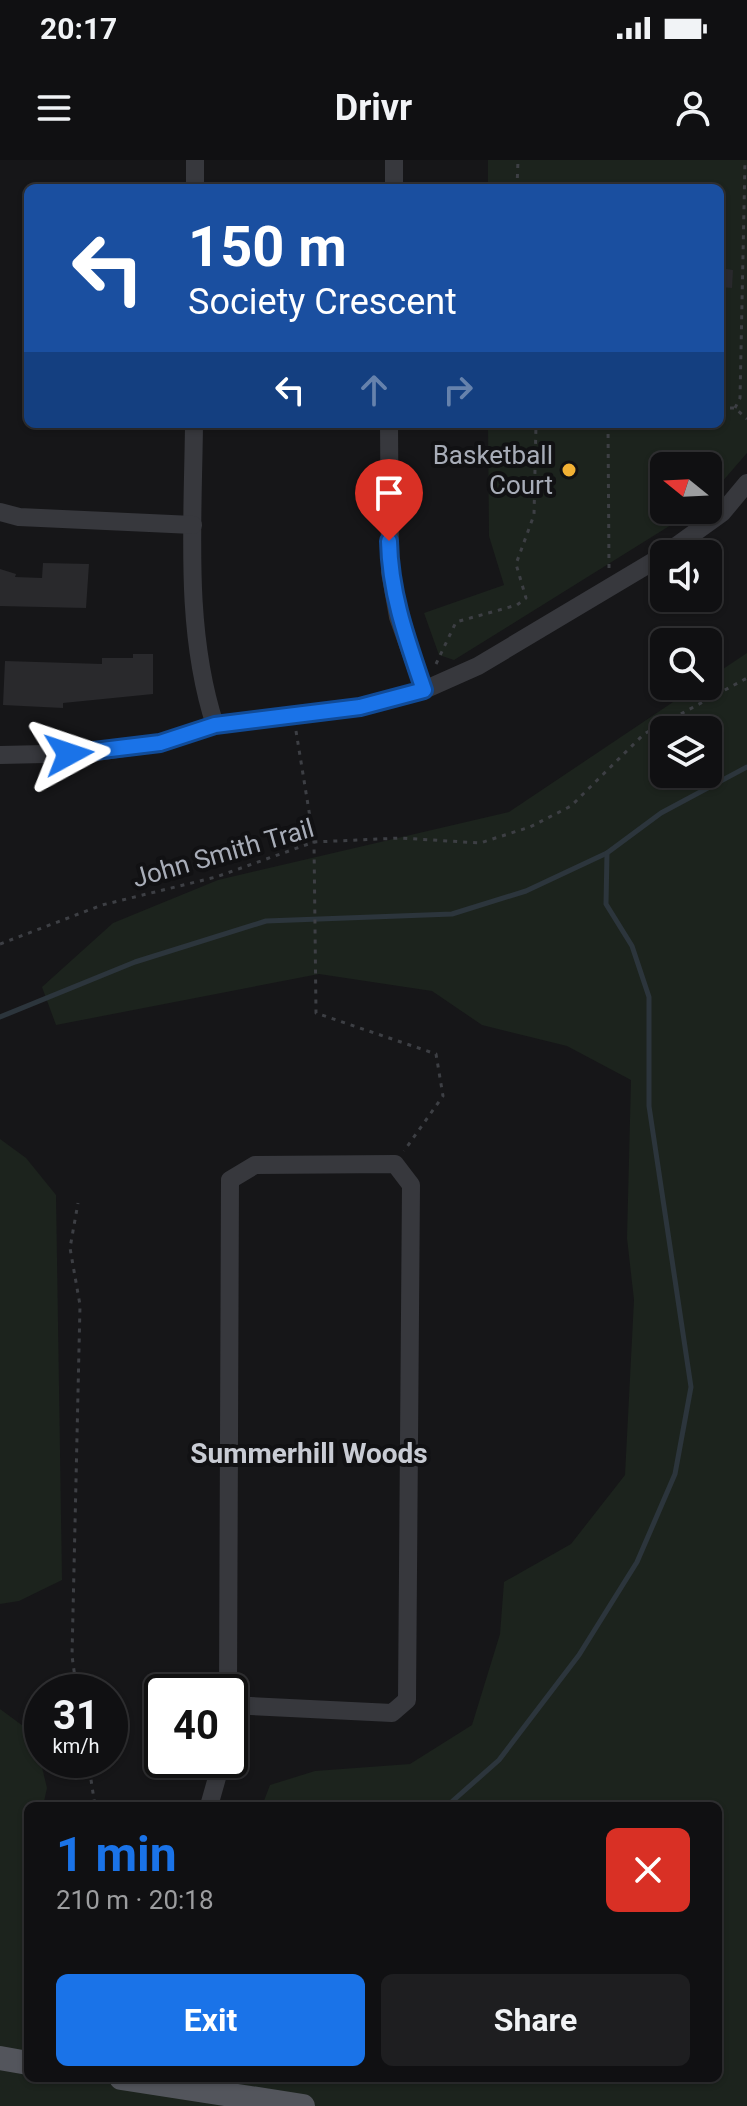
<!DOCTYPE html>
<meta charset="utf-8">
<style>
:root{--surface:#101012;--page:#1e1e20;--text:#f1f3f6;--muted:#9c9d9f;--line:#303032;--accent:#1a73e8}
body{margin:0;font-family:Roboto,sans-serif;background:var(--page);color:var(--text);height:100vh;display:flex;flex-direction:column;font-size:30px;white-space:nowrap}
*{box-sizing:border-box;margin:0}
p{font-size:26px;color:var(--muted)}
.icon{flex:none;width:44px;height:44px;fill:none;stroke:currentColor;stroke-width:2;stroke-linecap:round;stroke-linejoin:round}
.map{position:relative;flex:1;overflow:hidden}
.details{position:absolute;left:24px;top:1642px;width:698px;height:280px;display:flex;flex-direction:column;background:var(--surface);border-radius:12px;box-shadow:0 2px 6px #0004,0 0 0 2px var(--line)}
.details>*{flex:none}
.banner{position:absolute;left:24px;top:24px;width:700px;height:244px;border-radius:12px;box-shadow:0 2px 6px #0004,0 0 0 2px var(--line);background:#1a4fa0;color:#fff;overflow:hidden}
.needle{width:52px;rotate:288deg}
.tools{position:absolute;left:650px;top:292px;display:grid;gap:16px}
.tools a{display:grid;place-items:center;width:72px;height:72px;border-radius:12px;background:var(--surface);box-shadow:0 2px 6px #0004,0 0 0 2px var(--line);font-size:40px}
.speed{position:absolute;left:24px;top:1514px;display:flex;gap:16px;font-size:40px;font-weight:700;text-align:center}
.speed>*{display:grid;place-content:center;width:104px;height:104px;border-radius:50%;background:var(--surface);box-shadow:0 2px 6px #0004,0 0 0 2px var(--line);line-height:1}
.speed small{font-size:20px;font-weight:400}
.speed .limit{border:4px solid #111;border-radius:12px;background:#fff;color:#111}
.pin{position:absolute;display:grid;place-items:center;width:68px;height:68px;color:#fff;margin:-82px -34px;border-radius:50% 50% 50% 0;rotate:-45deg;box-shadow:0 0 8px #0007}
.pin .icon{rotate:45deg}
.me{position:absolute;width:88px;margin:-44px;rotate:85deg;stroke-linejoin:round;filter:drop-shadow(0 0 6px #0008)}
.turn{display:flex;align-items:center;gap:28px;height:168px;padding:0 32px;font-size:36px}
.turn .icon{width:104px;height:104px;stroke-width:2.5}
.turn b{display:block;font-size:56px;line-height:68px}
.lanes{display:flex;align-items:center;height:76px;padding:0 32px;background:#0003;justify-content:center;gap:40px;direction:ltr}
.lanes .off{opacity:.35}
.round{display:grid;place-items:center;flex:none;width:84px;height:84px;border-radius:12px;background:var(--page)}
.head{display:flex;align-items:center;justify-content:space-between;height:136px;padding:0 32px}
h1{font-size:48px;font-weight:700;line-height:60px;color:var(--accent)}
.button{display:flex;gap:16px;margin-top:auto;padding:16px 32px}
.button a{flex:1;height:92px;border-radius:12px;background:var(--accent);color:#fff;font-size:32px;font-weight:700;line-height:92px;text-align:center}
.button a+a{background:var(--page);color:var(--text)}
.status{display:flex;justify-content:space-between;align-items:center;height:56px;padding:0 40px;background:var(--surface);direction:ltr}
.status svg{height:22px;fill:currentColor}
header{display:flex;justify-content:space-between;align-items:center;height:104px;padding:0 32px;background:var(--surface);font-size:36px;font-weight:700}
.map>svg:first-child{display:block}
</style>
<div class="status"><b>20:17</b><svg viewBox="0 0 49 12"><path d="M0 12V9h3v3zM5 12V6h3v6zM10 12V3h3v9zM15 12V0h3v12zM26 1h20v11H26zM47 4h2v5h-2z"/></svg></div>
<header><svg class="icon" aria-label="menu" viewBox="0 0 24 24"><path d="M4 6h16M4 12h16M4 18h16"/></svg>Drivr<svg class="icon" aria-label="person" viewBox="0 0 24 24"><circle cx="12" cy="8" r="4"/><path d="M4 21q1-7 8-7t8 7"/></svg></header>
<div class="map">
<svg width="747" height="1946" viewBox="0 0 747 1946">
<rect width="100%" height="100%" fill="#161618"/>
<g fill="#1c231d" fill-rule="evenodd">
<path d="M 488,0 L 747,0 L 747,293 L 708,338 L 708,306 L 664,306 L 664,350 L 695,350 L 454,500 L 439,495 L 424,453 L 504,425 L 489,376 L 488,264 L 720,264 L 720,28 L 488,28 Z"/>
<path d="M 747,493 L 747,1946 L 0,1946 L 0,1549 L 34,1574 L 47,1628 L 43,1646 L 28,1646 L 28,1918 L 718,1918 L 718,1646 L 262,1646 L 270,1625 L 315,1611 L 410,1604 L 472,1565 L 500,1474 L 504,1422 L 571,1384 L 625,1315 L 634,1140 L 627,1078 L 631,920 L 567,886 L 482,865 L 432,831 L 319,814 L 56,865 L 42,827 L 113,763 L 218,720 L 509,652 L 697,526 L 708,526 L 708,519 ZM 664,570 L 708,570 L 708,614 L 664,614 Z"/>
<path d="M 0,979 L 26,998 L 56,1035 L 62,1420 L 19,1441 L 0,1444 Z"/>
</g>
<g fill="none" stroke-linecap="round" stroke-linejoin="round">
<g stroke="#2c353c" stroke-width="5">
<path d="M 0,857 L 135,802 L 266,761 L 452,754 L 526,731 L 607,693 L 661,653 L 747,607"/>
<path d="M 447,1646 L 499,1600 L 579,1495 L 637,1402 L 675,1314 L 691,1227 L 649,946 L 649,837 L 632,786 L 606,744 L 607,693"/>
</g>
</g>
<g fill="#29292c">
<path d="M 720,108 L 733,110 L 732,128 L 720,127 Z"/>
<path d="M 43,403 L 89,404 L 86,448 L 0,446 L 0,409 L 16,414 L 15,417 L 42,418 Z"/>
<path d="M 133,494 L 153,494 L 153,534 L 63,543 L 63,548 L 3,545 L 5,501 L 102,504 L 102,498 L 133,498 Z"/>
</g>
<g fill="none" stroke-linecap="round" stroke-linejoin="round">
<g stroke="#3d3f44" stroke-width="3" stroke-dasharray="4 6" stroke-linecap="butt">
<path d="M 517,28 L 518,0"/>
<path d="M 720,248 L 735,248 L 747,259"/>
<path d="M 735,248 L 740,238 L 745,0"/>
<path d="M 608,264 L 609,408"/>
<path d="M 436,504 L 456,462 L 517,445 L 526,438 L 516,404 L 534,355 L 536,264"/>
<path d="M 296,571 L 314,682 L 316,853 L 436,894 L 443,936 L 404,991"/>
<path d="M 0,784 L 102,745 L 216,717 L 314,682 L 401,678 L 480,683 L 530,667 L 571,646 L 644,574 L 747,518"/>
<path d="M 77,1532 L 72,1496 L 80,1145 L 70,1088 L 78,1043"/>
<path d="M 88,1600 L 95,1646"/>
</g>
<g stroke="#37383d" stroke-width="18">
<path d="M 195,28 L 195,0"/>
<path d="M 394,28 L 394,0"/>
<path d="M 194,264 C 193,363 184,470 215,565"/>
<path d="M 389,264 L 390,412 L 398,457 L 424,530"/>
<path d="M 0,352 L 19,357 L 193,365"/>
<path d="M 665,394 L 722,353 L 747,323"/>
<path d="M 0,595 L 90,593 L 130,587 L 160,583 L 215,565 L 360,547 L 424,530 L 478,506 L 664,395"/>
<path d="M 228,1532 L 230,1020 L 255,1005 L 395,1004 L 411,1025 L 407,1540 L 392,1553 L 230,1545"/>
<path d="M 209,1646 L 222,1600"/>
</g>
<g stroke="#53555c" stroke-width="24">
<path d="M 0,1898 L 28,1903"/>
<path d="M 121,1918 L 303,1946"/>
</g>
</g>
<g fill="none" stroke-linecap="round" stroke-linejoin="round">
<defs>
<path id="route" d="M 69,594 L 160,583 L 215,565 L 360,547 L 424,530 C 407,480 390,434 389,381"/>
</defs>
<use href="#route" stroke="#114b97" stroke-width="20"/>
<use href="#route" stroke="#1a73e8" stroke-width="14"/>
</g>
<circle fill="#f2b134" stroke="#111113" stroke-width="3" cx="569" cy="310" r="8"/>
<g text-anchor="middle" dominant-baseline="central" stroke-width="8" stroke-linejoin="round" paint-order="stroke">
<g font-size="26" fill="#a8adb8" stroke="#111113" text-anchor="end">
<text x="553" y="295">Basketball<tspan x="553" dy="30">Court</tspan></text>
</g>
<g font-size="26" fill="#a8adb8" stroke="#111113">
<text transform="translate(223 693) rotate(-16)">John Smith Trail</text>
</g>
<g font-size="28" font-weight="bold" fill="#c9ccd4" stroke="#111113">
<text x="309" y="1293">Summerhill Woods</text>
</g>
</g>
</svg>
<div class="tools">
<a><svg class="needle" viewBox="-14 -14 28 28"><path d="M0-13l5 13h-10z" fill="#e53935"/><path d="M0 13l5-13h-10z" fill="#9c9d9f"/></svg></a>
<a><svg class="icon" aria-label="sound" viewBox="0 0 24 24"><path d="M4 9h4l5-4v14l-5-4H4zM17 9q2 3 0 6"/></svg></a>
<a><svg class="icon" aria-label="search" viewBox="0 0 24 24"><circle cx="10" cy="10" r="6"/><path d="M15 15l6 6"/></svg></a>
<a><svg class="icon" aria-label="layers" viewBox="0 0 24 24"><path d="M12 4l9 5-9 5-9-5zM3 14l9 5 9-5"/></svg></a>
</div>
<div class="speed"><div>31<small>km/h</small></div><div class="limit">40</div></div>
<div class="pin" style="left:389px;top:381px;background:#d93025"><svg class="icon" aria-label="arrive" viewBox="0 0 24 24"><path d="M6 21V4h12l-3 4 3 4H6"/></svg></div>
<svg class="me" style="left:69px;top:594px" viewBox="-20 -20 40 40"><path d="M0-17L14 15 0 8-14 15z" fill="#1a73e8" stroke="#fff" stroke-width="4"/></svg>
<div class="banner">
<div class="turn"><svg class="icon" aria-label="left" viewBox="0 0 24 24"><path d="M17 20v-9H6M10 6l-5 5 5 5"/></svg><div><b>150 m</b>Society Crescent</div></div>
<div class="lanes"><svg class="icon" aria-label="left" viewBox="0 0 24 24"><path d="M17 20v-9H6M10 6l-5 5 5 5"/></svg><svg class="icon off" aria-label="ahead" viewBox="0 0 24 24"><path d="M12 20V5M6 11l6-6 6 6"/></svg><svg class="icon off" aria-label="right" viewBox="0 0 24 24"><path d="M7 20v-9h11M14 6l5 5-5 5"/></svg></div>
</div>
<section class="details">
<div class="head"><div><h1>1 min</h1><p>210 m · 20:18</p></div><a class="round" style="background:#d93025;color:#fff"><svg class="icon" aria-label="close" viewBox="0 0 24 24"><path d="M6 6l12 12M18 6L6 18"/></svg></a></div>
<div class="button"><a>Exit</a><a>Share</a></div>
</section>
</div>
